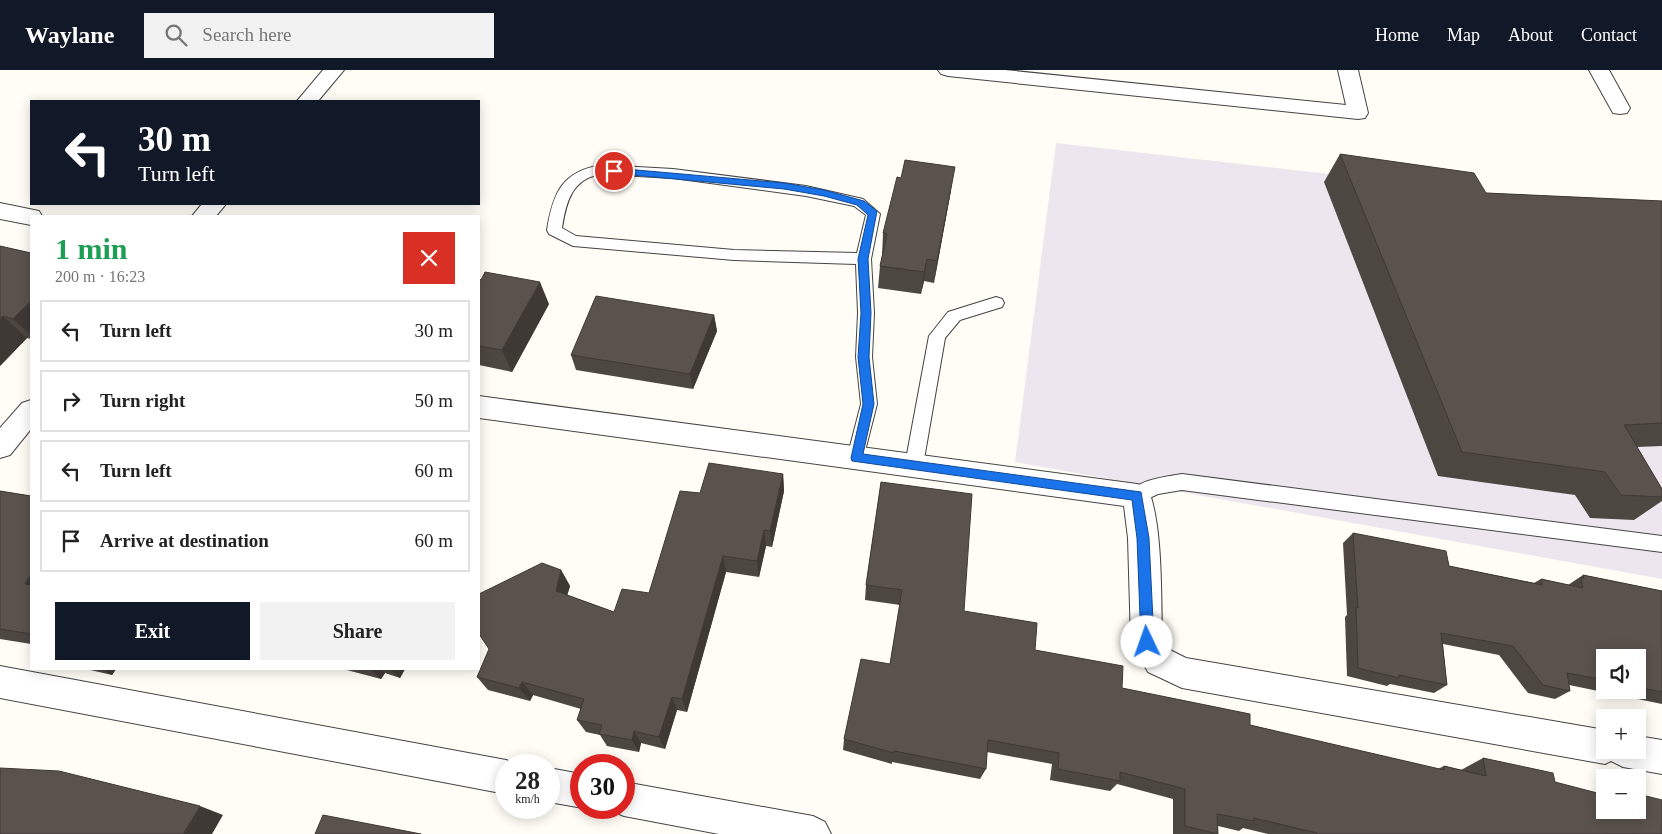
<!DOCTYPE html>
<meta charset="utf-8">
<style>
:root{--surface:#fff;--page:#f2f2f2;--text:#222;--muted:#767676;--line:#e0e0e0;--accent:#111827}
body{margin:0;font-family:"Times New Roman",serif;background:var(--page);color:var(--text);height:100vh;display:flex;flex-direction:column;font-size:19px;white-space:nowrap}
*{box-sizing:border-box;margin:0}
p{font-size:16px;color:var(--muted)}
.icon{flex:none;width:28px;height:28px;fill:none;stroke:currentColor;stroke-width:2;stroke-linecap:round;stroke-linejoin:round}
.map{position:relative;flex:1;overflow:hidden}
.details{position:absolute;left:30px;top:145px;width:450px;height:455px;display:flex;flex-direction:column;background:var(--surface);border-radius:0px;box-shadow:0 2px 12px #0003}
.details>*{flex:none}
.guide{position:absolute;left:30px;top:30px;width:450px;height:105px;border-radius:0px;box-shadow:0 2px 12px #0003;background:#111827;color:#fff;overflow:hidden}
.fabs{position:absolute;left:1596px;top:579px;display:grid;gap:10px}
.fabs a{display:grid;place-items:center;width:50px;height:50px;border-radius:0px;background:var(--surface);box-shadow:0 2px 12px #0003;font-size:25px}
.speed{position:absolute;left:495px;top:684px;display:flex;gap:10px;font-size:25px;font-weight:700;text-align:center}
.speed>*{display:grid;place-content:center;width:65px;height:65px;border-radius:50%;background:var(--surface);box-shadow:0 2px 12px #0003;line-height:1}
.speed small{font-size:12px;font-weight:400}
.speed .limit{border:8px solid #d22;background:#fff;color:#111}
.pin{position:absolute;display:grid;place-items:center;width:42px;height:42px;color:#fff;margin:-21px;border:2px solid #fff;border-radius:50%;box-shadow:0 1px 5px #0007}
.me{position:absolute;width:55px;margin:-28px;rotate:357deg;stroke-linejoin:round;filter:drop-shadow(0 0 4px #0008)}
.turn{display:flex;align-items:center;gap:18px;height:105px;padding:0 25px;font-size:22px}
.turn .icon{width:65px;height:65px;stroke-width:2.5}
.turn b{display:block;font-size:35px;line-height:42px}
.round{display:grid;place-items:center;flex:none;width:52px;height:52px;border-radius:0px;background:var(--page)}
.overview{display:flex;align-items:center;justify-content:space-between;height:85px;padding:0 25px}
h1{font-size:30px;font-weight:600;line-height:38px;color:#1e9e55}
.button{display:flex;gap:10px;margin-top:auto;padding:10px 25px}
.button a{flex:1;height:58px;border-radius:0px;background:var(--accent);color:#fff;font-size:20px;font-weight:600;line-height:58px;text-align:center}
.button a+a{background:var(--page);color:var(--text)}
ul{padding:0;list-style:none}
li{display:flex;align-items:center;gap:15px;height:62px;margin:0 10px 8px;padding:0 15px;border:2px solid var(--line);border-radius:0px}
li div{flex:1}
li b{display:block;font-size:19px}
li em{font-style:normal}
header{display:flex;align-items:center;gap:30px;box-sizing:border-box;height:70px;padding:0 25px;background:var(--accent);color:#fff}
header strong{font-size:24px}
nav{display:flex;gap:28px;margin-inline-start:auto;font-size:18px}
.search{width:350px;height:45px;background:var(--page);display:flex;align-items:center;gap:12px;box-sizing:border-box;padding:0 18px;border-radius:0px;color:var(--muted);font-size:19px}
.map>svg:first-child{display:block}
</style>
<header>
<strong>Waylane</strong>
<div class="search"><svg class="icon" aria-label="search" viewBox="0 0 24 24"><circle cx="10" cy="10" r="6"/><path d="M15 15l6 6"/></svg>Search here</div>
<nav><a>Home</a><a>Map</a><a>About</a><a>Contact</a></nav>
</header>
<div class="map">
<svg width="1662" height="764" viewBox="0 0 1662 764">
<rect width="100%" height="100%" fill="#fffdf5"/>
<path fill="#eee6ef" d="M 1056,73 L 1662,142 L 1662,509 L 1015,392 Z"/>
<g fill="none" stroke-linecap="round" stroke-linejoin="round">
<defs>
<g id="service">
<path d="M 602,95 L 673,99 L 806,116 L 863,129 L 880,144 L 871,189 L 874,243 L 872,287 L 877,334 L 862,393 L 856,395 L 850,393 L 847,388 L 861,334 L 856,287 L 858,243 L 856,194 L 734,190 L 573,176 L 549,164 L 547,160 C 553,123 562,101 602,95 ZM 602,104 L 673,108 L 806,126 L 854,136 L 866,145 L 857,183 L 734,180 L 576,166 L 562,158 C 566,132 572,108 602,104 Z"/>
<path d="M 996,227 L 1002,229 L 1004,233 L 1002,237 L 960,250 L 945,268 L 923,395 L 920,400 L 914,402 L 908,400 L 905,395 L 929,266 L 948,242 Z"/>
<path d="M 1182,404 L 1662,466 L 1662,482 L 1182,420 L 1158,424 L 1137,434 L 1131,431 L 1128,426 C 1136,409 1166,407 1182,404 Z"/>
</g>
<g id="minor">
<path d="M 938,0 L 1005,0 L 1346,35 L 1338,0 L 1358,0 L 1368,43 L 1365,48 L 1358,49 L 948,6 L 941,4 Z"/>
<path d="M 1589,0 L 1609,0 L 1630,38 L 1627,43 L 1620,44 L 1613,43 Z"/>
<path d="M 0,133 L 39,141 L 42,146 L 31,146 L 31,155 L 0,149 Z"/>
<path d="M 479,326 L 1137,414 L 1147,417 C 1163,450 1161,529 1162,568 L 1170,580 L 1186,588 L 1605,660 L 1605,680 L 1638,680 L 1638,666 L 1662,670 L 1662,704 L 1623,697 L 1611,691 L 1605,694 L 1182,618 L 1148,602 L 1131,572 L 1128,468 L 1124,436 L 479,348 Z"/>
<path d="M 0,596 L 506,690 L 518,695 L 506,695 L 506,724 L 0,628 Z"/>
<path d="M 549,698 L 581,704 L 583,738 L 549,732 Z"/>
<path d="M 624,712 L 813,746 L 825,752 L 831,764 L 719,764 L 624,746 L 612,741 L 610,738 L 624,738 Z"/>
</g>
<g id="tertiary">
<path d="M 323,0 L 344,0 L 318,31 L 297,31 Z"/>
<path d="M 202,134 L 226,134 L 216,146 L 192,146 Z"/>
<path d="M 31,330 L 31,359 L 10,385 L 0,388 L 0,358 L 22,333 Z"/>
</g>
</defs>
<use href="#service" stroke="#444" stroke-width="2"/>
<use href="#minor" stroke="#444" stroke-width="2"/>
<use href="#tertiary" stroke="#444" stroke-width="2"/>
<use href="#service" fill="#fff" fill-rule="evenodd"/>
<use href="#minor" fill="#fff" fill-rule="evenodd"/>
<use href="#tertiary" fill="#fff" fill-rule="evenodd"/>
</g>
<g fill="#4d4742" fill-rule="evenodd">
<path d="M 1340,84 L 1486,123 L 1662,131 L 1662,376 L 1637,377 L 1662,419 L 1662,431 L 1634,450 L 1590,448 L 1575,425 L 1438,406 L 1324,112 Z"/>
<path d="M 951,120 L 934,213 L 924,211 L 921,224 L 878,218 L 880,196 L 882,186 L 883,163 Z"/>
<path d="M 0,176 L 31,183 L 31,269 L 27,268 L 0,296 Z"/>
<path d="M 479,209 L 549,234 L 512,302 L 479,295 Z"/>
<path d="M 714,245 L 717,261 L 693,319 L 576,300 L 571,285 Z"/>
<path d="M 783,404 L 784,421 L 772,477 L 766,476 L 759,507 L 726,502 L 687,642 L 677,640 L 665,679 L 641,673 L 639,682 L 607,676 L 600,665 L 586,662 L 577,650 L 581,639 L 533,625 L 530,631 L 488,620 L 477,607 L 561,500 L 570,516 L 567,525 L 614,542 L 649,523 L 700,423 Z"/>
<path d="M 881,412 L 964,541 L 1035,580 L 1122,618 L 1250,655 L 1438,699 L 1444,696 L 1461,700 L 1483,688 L 1555,712 L 1662,764 L 1268,764 L 1243,758 L 1239,761 L 1218,756 L 1218,764 L 1173,764 L 1173,729 L 1117,714 L 1110,721 L 1050,710 L 1052,694 L 987,682 L 986,699 L 980,709 L 892,692 L 892,694 L 843,680 L 844,669 L 890,594 L 900,535 L 865,530 L 866,515 Z"/>
<path d="M 0,421 L 31,426 L 31,574 L 0,569 Z"/>
<path d="M 1353,463 L 1449,496 L 1534,513 L 1541,509 L 1568,515 L 1583,505 L 1662,521 L 1662,634 L 1569,615 L 1570,621 L 1555,629 L 1528,623 L 1499,585 L 1443,574 L 1447,615 L 1434,623 L 1390,614 L 1387,616 L 1347,606 L 1345,547 L 1347,545 L 1343,473 ZM 1605,588 L 1638,588 L 1638,620 L 1605,620 Z"/>
<path d="M 86,599 L 116,599 L 112,605 Z"/>
<path d="M 343,599 L 405,599 L 400,608 L 385,603 L 381,609 Z"/>
</g>
<g fill="#3f3936">
<path d="M 955,97 L 951,120 L 934,213 L 937,191 Z"/>
<path d="M 927,189 L 924,211 L 921,224 L 924,202 Z"/>
<path d="M 540,212 L 549,234 L 512,302 L 502,280 Z"/>
<path d="M 31,231 L 31,265 L 13,249 Z"/>
<path d="M 714,245 L 717,261 L 693,319 L 690,304 Z"/>
<path d="M 3,246 L 27,268 L 0,296 L 0,250 Z"/>
<path d="M 783,404 L 784,421 L 772,477 L 770,461 Z"/>
<path d="M 764,460 L 766,476 L 759,507 L 757,491 Z"/>
<path d="M 723,486 L 726,502 L 687,642 L 682,629 Z"/>
<path d="M 561,500 L 570,516 L 564,536 L 556,521 Z"/>
<path d="M 31,504 L 31,518 L 25,514 Z"/>
<path d="M 101,599 L 116,599 L 112,605 Z"/>
<path d="M 370,599 L 380,599 L 385,603 L 381,609 Z"/>
<path d="M 390,599 L 405,599 L 400,608 Z"/>
<path d="M 522,612 L 533,625 L 530,631 L 519,618 Z"/>
<path d="M 672,627 L 677,640 L 665,679 L 659,667 Z"/>
<path d="M 634,661 L 641,673 L 639,682 L 632,670 Z"/>
<path d="M 200,736 L 223,745 L 212,764 L 183,764 Z"/>
</g>
<g fill="#5a524d" stroke="#3f3936">
<path d="M 1340,84 L 1474,103 L 1486,123 L 1662,131 L 1662,353 L 1624,355 L 1662,419 L 1662,427 L 1621,425 L 1605,402 L 1462,382 Z"/>
<path d="M 905,90 L 955,97 L 937,191 L 927,189 L 924,202 L 880,196 L 887,164 L 883,163 L 897,107 L 901,108 Z"/>
<path d="M 0,176 L 31,183 L 31,231 L 13,249 L 3,246 L 0,250 Z"/>
<path d="M 485,202 L 540,212 L 502,280 L 479,276 L 479,209 L 481,210 Z"/>
<path d="M 596,226 L 714,245 L 690,304 L 571,285 Z"/>
<path d="M 709,393 L 783,404 L 770,461 L 764,460 L 757,491 L 723,486 L 682,629 L 672,627 L 659,667 L 634,661 L 632,670 L 599,664 L 602,655 L 577,650 L 584,629 L 522,612 L 519,618 L 477,607 L 489,579 L 479,564 L 479,524 L 542,493 L 561,500 L 556,521 L 614,542 L 622,519 L 649,523 L 680,421 L 700,423 Z"/>
<path d="M 881,412 L 972,424 L 964,541 L 1037,553 L 1035,580 L 1123,596 L 1122,618 L 1250,644 L 1250,655 L 1444,700 L 1444,696 L 1486,706 L 1483,688 L 1553,703 L 1555,712 L 1605,725 L 1605,740 L 1638,740 L 1638,724 L 1662,730 L 1662,764 L 1317,764 L 1317,763 L 1254,748 L 1254,751 L 1217,744 L 1218,764 L 1185,756 L 1185,719 L 1120,702 L 1120,711 L 1058,699 L 1059,683 L 988,670 L 986,699 L 894,681 L 894,683 L 844,669 L 861,589 L 890,594 L 902,520 L 866,515 Z"/>
<path d="M 0,421 L 31,426 L 31,504 L 25,514 L 31,515 L 31,564 L 0,559 Z"/>
<path d="M 1353,463 L 1446,481 L 1449,496 L 1542,515 L 1541,509 L 1583,518 L 1581,508 L 1584,508 L 1583,505 L 1662,521 L 1662,622 L 1638,617 L 1638,588 L 1605,588 L 1605,610 L 1567,603 L 1570,621 L 1543,615 L 1513,576 L 1441,563 L 1447,615 L 1399,605 L 1399,608 L 1358,598 L 1356,537 L 1358,538 Z"/>
<path d="M 0,698 L 59,701 L 200,736 L 183,764 L 0,764 Z"/>
<path d="M 323,745 L 421,764 L 315,764 Z"/>
</g>
<path fill="#1a73e8" stroke="#114b97" d="M 614,98 L 784,113 L 824,120 L 864,131 L 877,141 L 868,189 L 871,243 L 869,287 L 874,334 L 863,384 L 1141,422 L 1149,468 L 1154,572 L 1152,576 L 1147,578 L 1143,576 L 1141,572 L 1137,468 L 1132,430 L 852,391 L 851,388 L 863,334 L 858,287 L 861,243 L 858,189 L 868,145 L 857,135 L 824,126 L 784,119 L 610,103 L 610,99 Z"/>
</svg>
<div class="fabs">
<a><svg class="icon" aria-label="sound" viewBox="0 0 24 24"><path d="M4 9h4l5-4v14l-5-4H4zM17 9q2 3 0 6"/></svg></a>
<a>+</a>
<a>−</a>
</div>
<div class="speed"><div>28<small>km/h</small></div><div class="limit">30</div></div>
<div class="pin" style="left:614px;top:101px;background:#d93025"><svg class="icon" aria-label="arrive" viewBox="0 0 24 24"><path d="M6 21V4h12l-3 4 3 4H6"/></svg></div>
<svg class="me" style="left:1147px;top:572px" viewBox="-20 -20 40 40"><circle r="19" fill="#fff"/><path d="M0-13L10 11 0 6-10 11z" fill="#1a73e8"/></svg>
<div class="guide">
<div class="turn"><svg class="icon" aria-label="left" viewBox="0 0 24 24"><path d="M17 20v-9H6M10 6l-5 5 5 5"/></svg><div><b>30 m</b>Turn left</div></div>
</div>
<section class="details">
<div class="overview"><div><h1>1 min</h1><p>200 m · 16:23</p></div><a class="round" style="background:#d93025;color:#fff"><svg class="icon" aria-label="close" viewBox="0 0 24 24"><path d="M6 6l12 12M18 6L6 18"/></svg></a></div>
<ul>
<li><svg class="icon" aria-label="left" viewBox="0 0 24 24"><path d="M17 20v-9H6M10 6l-5 5 5 5"/></svg><div><b>Turn left</b></div><em>30 m</em></li>
<li><svg class="icon" aria-label="right" viewBox="0 0 24 24"><path d="M7 20v-9h11M14 6l5 5-5 5"/></svg><div><b>Turn right</b></div><em>50 m</em></li>
<li><svg class="icon" aria-label="left" viewBox="0 0 24 24"><path d="M17 20v-9H6M10 6l-5 5 5 5"/></svg><div><b>Turn left</b></div><em>60 m</em></li>
<li><svg class="icon" aria-label="arrive" viewBox="0 0 24 24"><path d="M6 21V4h12l-3 4 3 4H6"/></svg><div><b>Arrive at destination</b></div><em>60 m</em></li>
</ul>
<div class="button"><a>Exit</a><a>Share</a></div>
</section>
</div>
